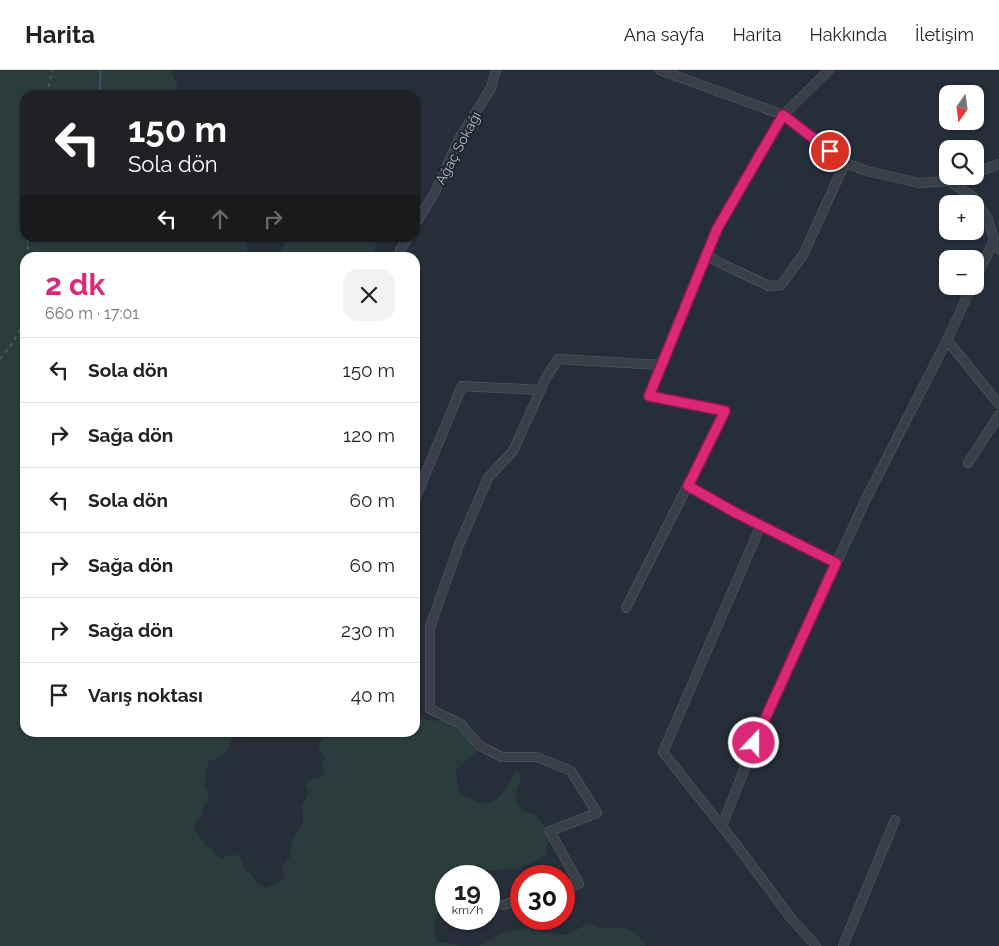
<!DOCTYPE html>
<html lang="tr">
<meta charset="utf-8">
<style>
:root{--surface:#fff;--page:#f2f2f2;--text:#222;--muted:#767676;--line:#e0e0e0;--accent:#db2777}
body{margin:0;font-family:Raleway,sans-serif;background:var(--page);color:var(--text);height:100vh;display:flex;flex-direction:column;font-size:19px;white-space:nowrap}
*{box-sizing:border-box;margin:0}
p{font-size:16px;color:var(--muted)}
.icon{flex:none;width:28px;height:28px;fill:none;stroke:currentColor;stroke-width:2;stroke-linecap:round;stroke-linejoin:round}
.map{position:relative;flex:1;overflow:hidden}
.sheet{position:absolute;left:20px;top:182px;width:400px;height:485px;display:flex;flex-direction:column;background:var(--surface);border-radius:15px;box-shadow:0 1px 4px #0004}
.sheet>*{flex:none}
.banner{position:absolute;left:20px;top:20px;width:400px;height:152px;border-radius:15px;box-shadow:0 1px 4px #0004;background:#202124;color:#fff;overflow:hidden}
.needle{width:32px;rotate:194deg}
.fabs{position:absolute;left:939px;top:15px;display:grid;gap:10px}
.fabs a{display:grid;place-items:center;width:45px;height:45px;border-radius:10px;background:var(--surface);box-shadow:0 1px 4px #0004;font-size:25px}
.speed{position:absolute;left:435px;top:795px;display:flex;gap:10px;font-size:25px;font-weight:700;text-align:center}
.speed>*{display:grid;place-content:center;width:65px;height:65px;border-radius:50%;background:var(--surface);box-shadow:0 1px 4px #0004;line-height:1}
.speed small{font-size:12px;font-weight:400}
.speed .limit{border:8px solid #d22;background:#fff;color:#111}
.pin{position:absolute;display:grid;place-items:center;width:42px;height:42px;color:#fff;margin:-21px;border:2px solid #fff;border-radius:50%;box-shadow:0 1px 5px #0007}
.me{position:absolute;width:55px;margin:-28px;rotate:22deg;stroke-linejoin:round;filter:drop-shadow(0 0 4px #0008)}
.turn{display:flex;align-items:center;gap:18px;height:105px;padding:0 25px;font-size:22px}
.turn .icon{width:65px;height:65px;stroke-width:2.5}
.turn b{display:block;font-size:35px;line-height:42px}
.lanes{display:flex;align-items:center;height:48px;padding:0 25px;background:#0003;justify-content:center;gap:25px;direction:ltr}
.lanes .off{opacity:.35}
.round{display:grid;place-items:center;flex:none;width:52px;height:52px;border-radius:15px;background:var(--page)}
.overview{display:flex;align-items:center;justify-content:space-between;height:85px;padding:0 25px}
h1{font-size:30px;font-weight:700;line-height:38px;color:var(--accent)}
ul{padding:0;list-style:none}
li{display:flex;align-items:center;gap:15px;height:65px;padding:0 25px;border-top:1px solid var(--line)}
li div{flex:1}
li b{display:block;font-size:19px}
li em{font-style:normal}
header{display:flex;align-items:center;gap:30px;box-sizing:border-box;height:70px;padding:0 25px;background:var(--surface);border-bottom:1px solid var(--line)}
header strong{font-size:24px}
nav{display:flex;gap:28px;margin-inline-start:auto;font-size:18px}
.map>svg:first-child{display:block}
</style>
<header>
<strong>Harita</strong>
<nav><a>Ana sayfa</a><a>Harita</a><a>Hakkında</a><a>İletişim</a></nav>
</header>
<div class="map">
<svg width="999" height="876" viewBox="0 0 999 876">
<rect width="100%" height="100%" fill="#262e3a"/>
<g fill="#2b3c3d">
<path d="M 0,0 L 170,0 L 177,14 L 177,25 L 25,25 L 25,168 L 247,168 L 247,188 L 25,188 L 25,662 L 234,663 L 228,680 L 221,686 L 208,692 L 204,714 L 208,722 L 209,730 L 203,737 L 202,746 L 196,751 L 195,761 L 205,775 L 212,778 L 215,784 L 221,789 L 228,786 L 238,785 L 242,789 L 243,797 C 251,803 255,812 264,818 L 277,814 L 283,809 L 284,803 L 282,797 L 290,787 L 292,772 L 303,752 L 302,736 L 309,722 L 305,715 L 311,709 L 320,708 L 324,704 L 323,694 L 325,687 L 318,679 L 319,674 L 327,663 L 415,662 L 415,646 L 430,651 L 441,650 L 462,657 L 481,677 L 473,686 L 460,695 L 456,701 L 459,723 C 465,728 472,727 477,733 C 503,735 504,719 516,701 L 520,702 L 521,709 L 515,723 L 517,733 L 523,741 L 535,745 L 553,766 L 546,776 L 546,784 L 540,789 L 517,799 L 476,801 L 465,806 L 446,806 L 446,836 L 434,850 L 436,857 L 433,865 L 438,872 L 467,876 L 0,876 Z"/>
<path d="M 284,168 L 378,168 L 371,187 L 278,187 L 284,174 Z"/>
<path d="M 589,853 C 615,868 624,844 646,876 L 479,876 L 504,862 L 525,858 L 543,862 L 567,865 Z"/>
</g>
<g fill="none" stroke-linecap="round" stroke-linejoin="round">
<path stroke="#3d4b61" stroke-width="2.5" d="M 99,25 L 101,0"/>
<defs>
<g id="street">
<path d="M 660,0 L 783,45 L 845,93 L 867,101 L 919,113 L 949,111 L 973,127 L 988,149 L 994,170 L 999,179"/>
<path d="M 975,103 L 999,94"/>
<path d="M 949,111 L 963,106"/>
<path d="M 415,155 L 435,122 L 459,69 L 491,18 L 496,0"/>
<path d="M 400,180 L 408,168"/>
<path d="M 706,184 L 718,192 L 769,216 L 781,215 L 803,185 L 845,93"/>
<path d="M 975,211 L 994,170"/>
<path d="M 947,270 L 999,334"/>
<path d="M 968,393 L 999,345"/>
<path d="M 688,416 L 736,443 L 836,493"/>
<path d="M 415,429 L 462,316 L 540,320"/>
<path d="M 761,455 L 663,682 L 735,773 L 791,848 L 816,876"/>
<path d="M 626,538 L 725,341 L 649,326 L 717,159 L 783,45 L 829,0"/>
<path d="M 722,756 L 761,657 L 865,431 L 947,270 L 972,216"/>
<path d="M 564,819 L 579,814 L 550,761 L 597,743 L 571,701 L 537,687 L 502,687 L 480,676 L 461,654 L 430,639 L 430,557 L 459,475 L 488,408 L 513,381 L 546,308 L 558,289 L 661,295"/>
<path d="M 503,835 L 521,830"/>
<path d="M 843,876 L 895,750"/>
</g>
</defs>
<use href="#street" stroke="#575e68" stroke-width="10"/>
<g stroke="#48575a" stroke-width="2" stroke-dasharray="4 4" stroke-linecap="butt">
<path d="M 47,25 L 52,0"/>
<path d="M 25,152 L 25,160"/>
<path d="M 27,168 L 29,188"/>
<path d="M 0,289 C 11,276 21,261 25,245"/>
</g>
<use href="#street" stroke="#39404a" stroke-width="9"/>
</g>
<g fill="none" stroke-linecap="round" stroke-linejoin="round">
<defs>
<path id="route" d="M 754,673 L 836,493 L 736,443 L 688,416 L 725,341 L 649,326 L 717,159 L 783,45 L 830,81"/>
</defs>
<use href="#route" stroke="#8e194d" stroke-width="12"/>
<use href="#route" stroke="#db2777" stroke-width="9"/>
</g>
<g text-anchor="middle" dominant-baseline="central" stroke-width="4" stroke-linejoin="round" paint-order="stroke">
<g font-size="14" fill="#b5bbc6" stroke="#1e252f">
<text transform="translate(458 78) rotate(-62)">Ağaç Sokağı</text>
</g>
</g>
</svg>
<div class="fabs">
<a><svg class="needle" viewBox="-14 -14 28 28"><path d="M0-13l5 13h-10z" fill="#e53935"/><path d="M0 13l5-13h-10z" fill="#767676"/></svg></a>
<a><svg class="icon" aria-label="search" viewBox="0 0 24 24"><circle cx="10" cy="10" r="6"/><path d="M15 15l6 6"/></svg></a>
<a>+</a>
<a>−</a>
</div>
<div class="speed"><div>19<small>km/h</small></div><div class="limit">30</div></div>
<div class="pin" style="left:830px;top:81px;background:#d93025"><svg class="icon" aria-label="arrive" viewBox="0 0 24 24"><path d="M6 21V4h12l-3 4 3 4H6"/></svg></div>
<svg class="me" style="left:754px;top:673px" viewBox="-20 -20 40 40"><circle r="17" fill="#db2777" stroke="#fff" stroke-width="3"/><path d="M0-11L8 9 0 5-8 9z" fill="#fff"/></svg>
<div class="banner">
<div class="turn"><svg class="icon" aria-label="left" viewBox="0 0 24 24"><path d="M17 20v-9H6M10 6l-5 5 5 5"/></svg><div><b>150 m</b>Sola dön</div></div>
<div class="lanes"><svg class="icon" aria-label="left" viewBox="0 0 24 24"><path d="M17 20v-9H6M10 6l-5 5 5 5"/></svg><svg class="icon off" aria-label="ahead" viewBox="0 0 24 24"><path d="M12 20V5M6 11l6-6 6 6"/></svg><svg class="icon off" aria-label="right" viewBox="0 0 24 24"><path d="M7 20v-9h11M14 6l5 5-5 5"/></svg></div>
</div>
<section class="sheet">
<div class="overview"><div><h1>2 dk</h1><p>660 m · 17:01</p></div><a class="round"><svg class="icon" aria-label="close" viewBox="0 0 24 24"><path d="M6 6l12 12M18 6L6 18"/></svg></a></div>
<ul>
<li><svg class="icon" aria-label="left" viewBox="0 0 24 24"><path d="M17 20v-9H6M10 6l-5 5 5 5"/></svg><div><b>Sola dön</b></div><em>150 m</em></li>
<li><svg class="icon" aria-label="right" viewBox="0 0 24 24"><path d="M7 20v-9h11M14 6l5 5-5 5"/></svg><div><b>Sağa dön</b></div><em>120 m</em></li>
<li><svg class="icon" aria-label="left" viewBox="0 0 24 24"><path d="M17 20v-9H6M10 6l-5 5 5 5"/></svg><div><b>Sola dön</b></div><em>60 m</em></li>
<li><svg class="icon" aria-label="right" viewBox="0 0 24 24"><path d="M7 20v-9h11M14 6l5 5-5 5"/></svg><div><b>Sağa dön</b></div><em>60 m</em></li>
<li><svg class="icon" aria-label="right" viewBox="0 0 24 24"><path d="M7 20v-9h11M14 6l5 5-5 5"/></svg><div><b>Sağa dön</b></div><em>230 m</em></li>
<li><svg class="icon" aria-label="arrive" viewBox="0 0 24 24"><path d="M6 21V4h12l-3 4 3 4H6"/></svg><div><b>Varış noktası</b></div><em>40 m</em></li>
</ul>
</section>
</div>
